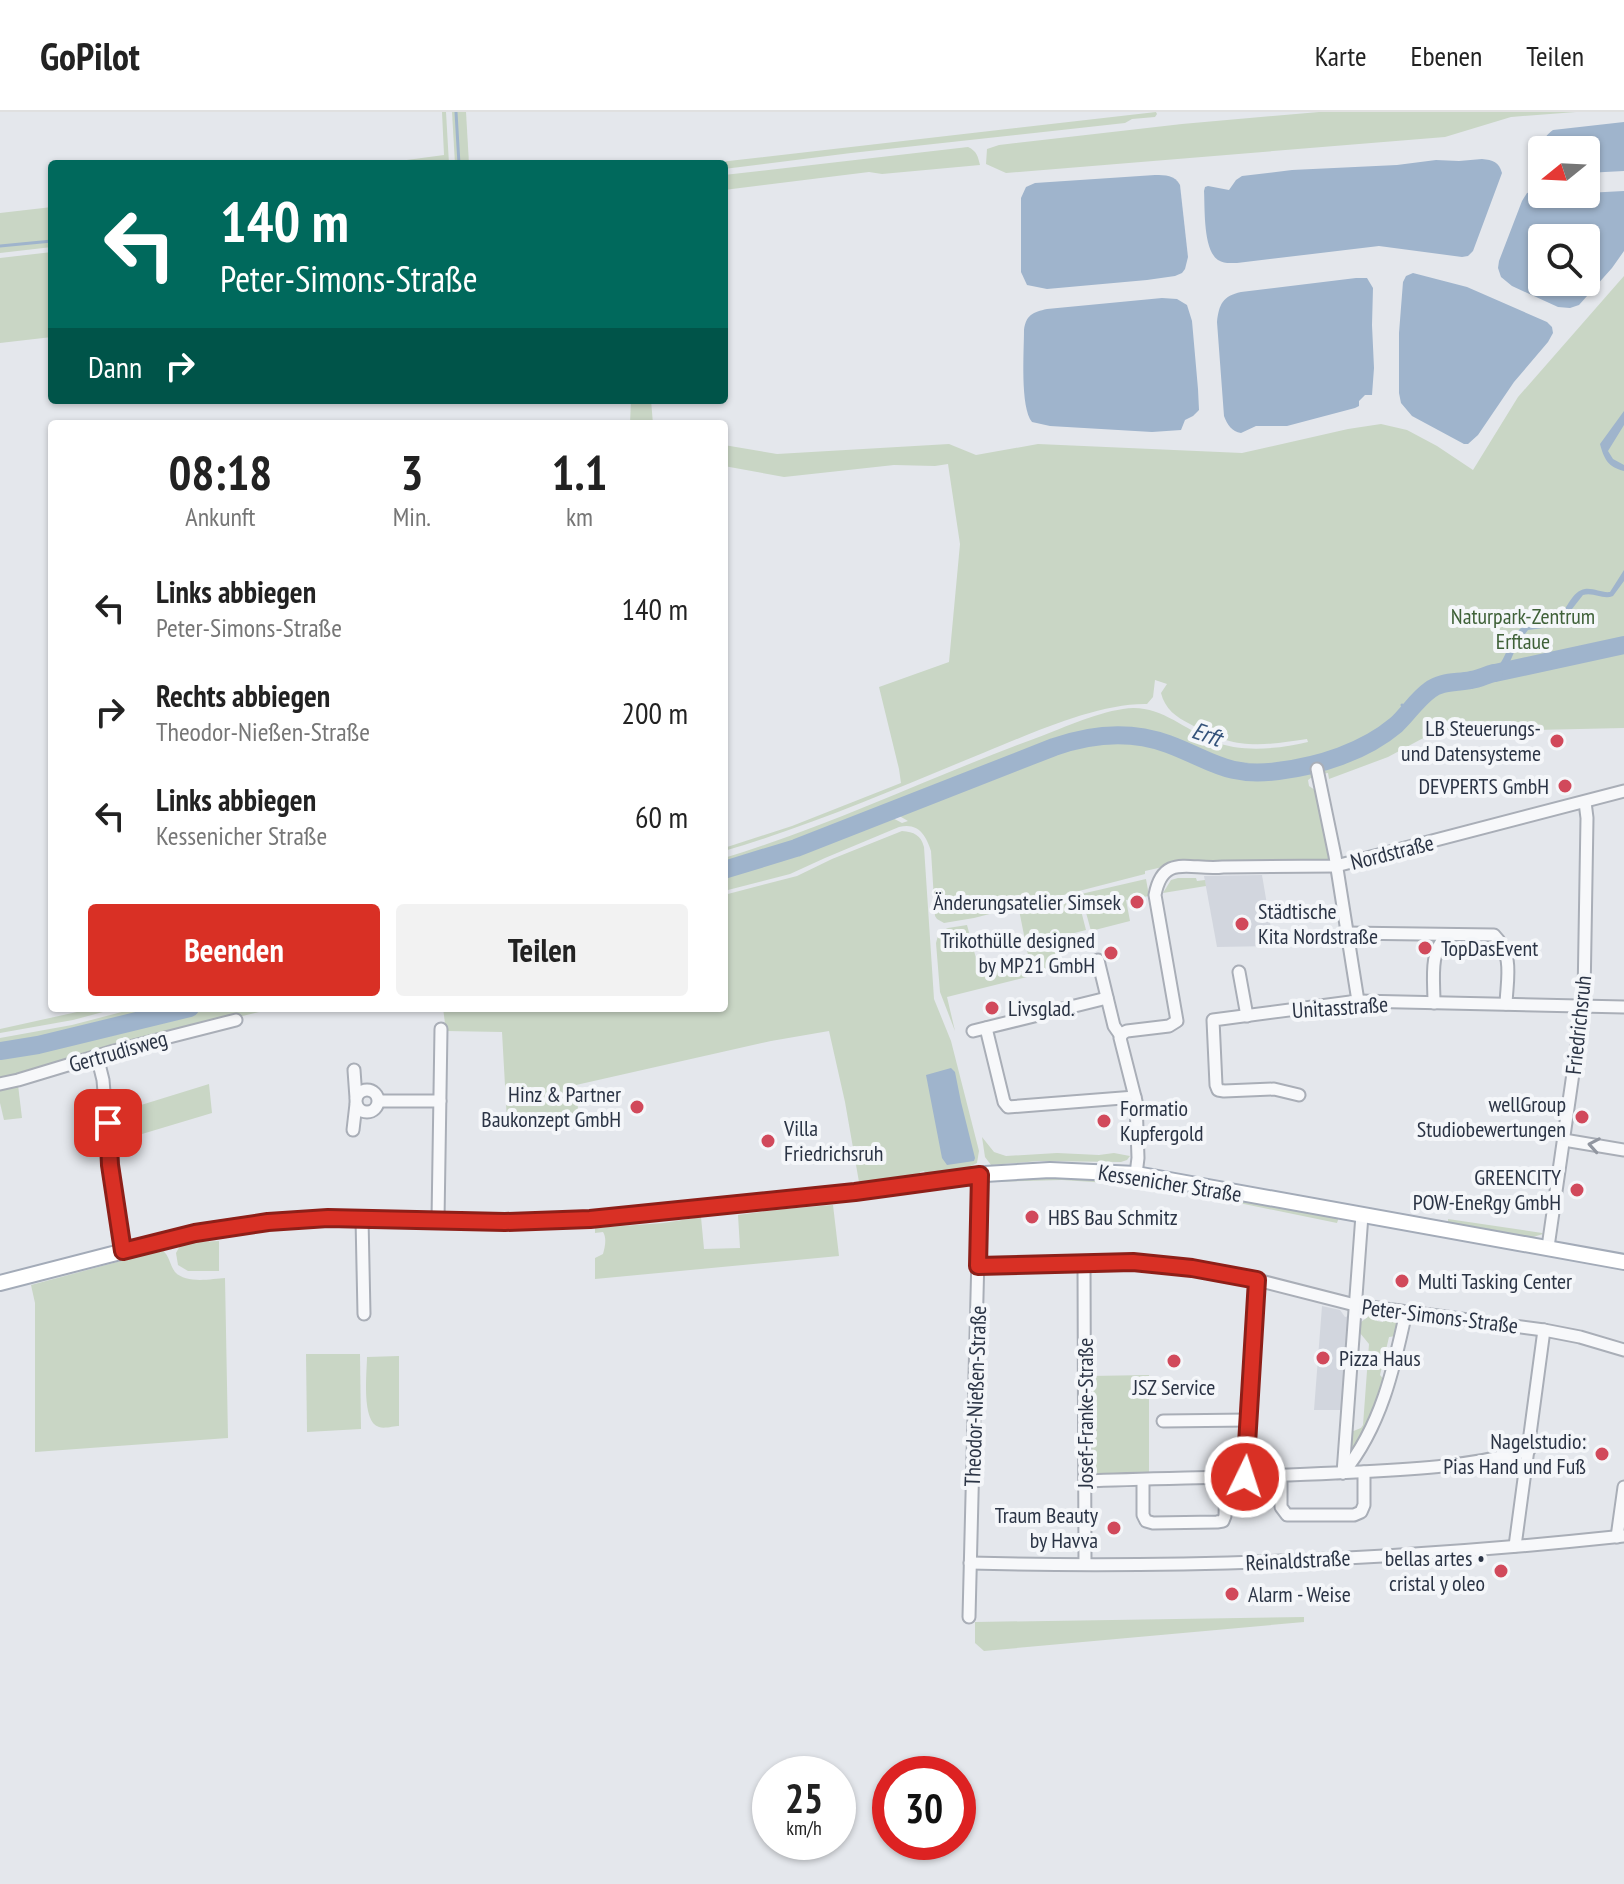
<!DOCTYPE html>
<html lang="de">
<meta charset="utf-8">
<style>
:root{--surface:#fff;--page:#f2f2f2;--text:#222;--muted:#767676;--line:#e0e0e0;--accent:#d93025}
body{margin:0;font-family:"PT Sans Narrow",sans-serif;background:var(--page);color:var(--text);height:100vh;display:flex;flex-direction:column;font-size:30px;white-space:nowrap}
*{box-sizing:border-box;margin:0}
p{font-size:26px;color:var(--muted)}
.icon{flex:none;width:44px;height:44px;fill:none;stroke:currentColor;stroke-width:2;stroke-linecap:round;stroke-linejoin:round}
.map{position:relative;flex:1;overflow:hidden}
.sheet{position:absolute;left:48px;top:308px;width:680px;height:592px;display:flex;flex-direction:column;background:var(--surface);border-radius:8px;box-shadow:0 2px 6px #0004}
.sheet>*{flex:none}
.banner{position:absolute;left:48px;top:48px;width:680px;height:244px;border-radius:8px;box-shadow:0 2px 6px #0004;background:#00695c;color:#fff;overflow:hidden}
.needle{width:52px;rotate:252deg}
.buttons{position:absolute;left:1528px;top:24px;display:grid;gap:16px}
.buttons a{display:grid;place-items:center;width:72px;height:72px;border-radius:8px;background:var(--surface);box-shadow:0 2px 6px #0004;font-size:40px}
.speed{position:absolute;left:752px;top:1644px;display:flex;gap:16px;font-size:40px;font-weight:700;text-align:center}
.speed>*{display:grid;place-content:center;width:104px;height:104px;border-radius:50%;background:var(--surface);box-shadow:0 2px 6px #0004;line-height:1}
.speed small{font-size:20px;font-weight:400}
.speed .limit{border:12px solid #d22;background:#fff;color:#111}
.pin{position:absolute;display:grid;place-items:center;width:68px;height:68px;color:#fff;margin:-34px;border-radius:16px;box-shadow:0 4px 12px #0006}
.me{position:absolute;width:88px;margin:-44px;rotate:4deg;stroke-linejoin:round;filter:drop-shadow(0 0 6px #0008)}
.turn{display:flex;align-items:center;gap:28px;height:168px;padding:0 40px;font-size:36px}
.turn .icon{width:104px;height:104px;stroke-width:2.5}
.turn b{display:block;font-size:56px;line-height:68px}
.then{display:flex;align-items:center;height:76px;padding:0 40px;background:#0003;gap:16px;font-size:30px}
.eta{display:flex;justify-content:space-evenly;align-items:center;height:136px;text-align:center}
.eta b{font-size:48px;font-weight:600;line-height:56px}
.cta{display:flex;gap:16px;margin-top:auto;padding:16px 40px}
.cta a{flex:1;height:92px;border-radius:8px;background:var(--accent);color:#fff;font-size:32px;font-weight:600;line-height:92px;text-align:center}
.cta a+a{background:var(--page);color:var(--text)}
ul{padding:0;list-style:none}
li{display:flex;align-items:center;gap:24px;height:104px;padding:0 40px}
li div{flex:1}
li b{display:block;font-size:30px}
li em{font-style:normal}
header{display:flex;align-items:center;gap:48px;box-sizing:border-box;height:112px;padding:0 40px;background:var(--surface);border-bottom:2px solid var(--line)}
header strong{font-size:38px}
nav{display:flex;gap:44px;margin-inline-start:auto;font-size:28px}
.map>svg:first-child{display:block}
</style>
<header>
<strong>GoPilot</strong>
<nav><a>Karte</a><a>Ebenen</a><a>Teilen</a></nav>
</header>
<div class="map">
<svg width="1624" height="1772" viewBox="0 0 1624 1772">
<rect width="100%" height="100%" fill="#e4e7ec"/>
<g fill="#d2d6de">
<path d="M 1262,763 L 1274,834 L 1217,835 L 1204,764 Z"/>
<path d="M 1322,1194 L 1340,1198 L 1345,1205 L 1349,1204 L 1342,1298 L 1314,1298 Z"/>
</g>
<g fill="#c9d6c5">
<path d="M 442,0 L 446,0 L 449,52 L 377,52 L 444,43 Z"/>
<path d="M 452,0 L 466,0 L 469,52 L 455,52 Z"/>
<path d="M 1156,0 L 1157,2 L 1155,5 L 1132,7 L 1125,11 L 851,41 L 724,57 L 724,52 L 702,52 Z"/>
<path d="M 1319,0 L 1576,0 L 1511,5 L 1445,25 L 1006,61 L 986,52 L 987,37 L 999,33 L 1182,12 Z"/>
<path d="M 968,35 C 977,39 978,45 980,53 L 882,62 L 869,60 L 724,78 L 724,63 Z"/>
<path d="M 52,95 L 52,135 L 0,141 L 0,101 Z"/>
<path d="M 52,140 L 52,225 L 0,231 L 0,146 Z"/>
<path d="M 1624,164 L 1624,616 L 1450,620 L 1427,624 L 1388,645 L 1329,667 L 1328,661 L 1315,663 L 1308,668 L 1309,674 L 1318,680 L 1331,748 L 1328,750 L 1243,749 L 1176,752 L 1145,759 L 1145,762 L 974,806 L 944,811 L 937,807 L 935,804 L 931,739 C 926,723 918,710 899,715 L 825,746 L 790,762 L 724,779 L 724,762 L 787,744 L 889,704 L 902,711 L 908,709 L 896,702 L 1049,641 L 1084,630 L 1099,628 L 1135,628 L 1163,634 L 1224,661 L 1234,664 L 1278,664 L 1315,655 L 1312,648 L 1262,657 L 1237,656 L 1218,650 L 1175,630 L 1146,622 L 1123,619 L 1086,621 L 986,657 L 802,730 L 724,755 L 724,746 C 830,714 928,666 1031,628 C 1059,618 1094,601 1123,597 C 1158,591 1182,616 1212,629 C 1242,641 1278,637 1308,630 L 1307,627 C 1259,634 1235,638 1190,612 C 1176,605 1165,597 1161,581 L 1167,572 L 1155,568 L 1153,585 L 1147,592 C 1097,591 1030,622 983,641 C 897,676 813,713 724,739 L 724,736 L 792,714 L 901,671 L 899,657 L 879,575 L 949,550 L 960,432 L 948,352 L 935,354 L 894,353 L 784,365 L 724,354 L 724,333 L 777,342 L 949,332 L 976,343 L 1038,332 L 1242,341 L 1348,317 L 1381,312 L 1407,318 L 1437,334 L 1473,358 L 1518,285 Z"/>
<path d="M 631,288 L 651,288 L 653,312 L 630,312 Z"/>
<path d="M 902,719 C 914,720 921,723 924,735 L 934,887 L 951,929 L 979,1039 L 977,1051 L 969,1055 L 925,1061 L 924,1059 L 920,1060 L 920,1062 L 859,1070 L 845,990 L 829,919 L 771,929 L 576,973 L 579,1009 L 507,1009 L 502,920 L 446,919 L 443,896 L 724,896 L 724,783 L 797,764 L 832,747 Z"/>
<path d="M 1178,766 L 1196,766 L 1197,769 L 1205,768 L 1206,774 L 1163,781 L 1171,768 Z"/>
<path d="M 1146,767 L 1149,784 L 1126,788 L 1130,809 L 1091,819 L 1081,782 Z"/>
<path d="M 1077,783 L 1086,818 L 1055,826 L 1063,856 L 947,885 L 955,919 L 940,880 L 936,831 L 939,820 L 948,816 L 967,813 L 980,861 L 1029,848 L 1019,798 Z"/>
<path d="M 95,896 L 118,896 L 73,908 L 0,921 L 0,917 Z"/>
<path d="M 137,896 L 176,896 L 53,927 L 0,936 L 0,926 L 72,913 Z"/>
<path d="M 206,896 L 275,896 L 128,932 L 0,970 L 0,943 L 37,938 Z"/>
<path d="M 104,955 L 107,955 L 112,1002 L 209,972 L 212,1001 L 112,1031 Z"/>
<path d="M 18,973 L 22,1006 L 4,1008 L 0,991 L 0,977 Z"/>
<path d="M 982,1025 L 994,1040 L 1006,1044 L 1057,1041 L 1099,1043 L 1114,1041 L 1130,1044 L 1127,1048 L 1121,1050 L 1039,1049 L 991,1053 L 985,1045 Z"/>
<path d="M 1033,1063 L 1136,1069 L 1155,1074 L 1062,1068 L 988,1070 L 993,1067 Z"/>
<path d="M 1161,1075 L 1182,1076 L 1339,1105 L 1337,1111 Z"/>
<path d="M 833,1093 L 839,1144 L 595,1167 L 595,1146 L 603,1142 C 605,1135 607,1126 603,1120 L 595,1121 L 595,1116 L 664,1111 L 701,1105 L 704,1137 L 740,1136 L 738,1103 L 784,1097 Z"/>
<path d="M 1448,1107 L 1542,1121 L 1543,1122 L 1533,1125 L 1448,1110 Z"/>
<path d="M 219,1129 L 219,1159 L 188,1159 L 178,1153 L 176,1141 L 180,1134 L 198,1130 Z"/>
<path d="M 162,1138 C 170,1144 169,1152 175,1160 C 186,1172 211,1167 225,1166 L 228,1326 L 35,1340 L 35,1191 L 31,1173 Z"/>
<path d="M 1369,1204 L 1377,1204 L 1377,1209 L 1383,1210 L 1384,1206 L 1396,1207 L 1399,1211 L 1396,1224 L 1389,1225 L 1380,1263 L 1386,1270 L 1368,1315 L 1352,1339 L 1349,1335 L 1351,1320 L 1361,1316 L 1363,1313 L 1369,1232 L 1360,1221 L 1361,1210 Z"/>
<path d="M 306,1242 L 360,1242 L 361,1317 L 307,1320 Z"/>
<path d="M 399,1244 L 399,1314 C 394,1314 384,1317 379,1315 C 361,1310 367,1260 367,1245 Z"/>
<path d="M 1149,1263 L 1149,1363 L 1096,1364 L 1091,1358 L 1090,1264 Z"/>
<path d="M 1304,1505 L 1304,1510 L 984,1539 L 975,1531 L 975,1510 Z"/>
</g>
<g fill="#9fb4cc" fill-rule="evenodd">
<path d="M 1624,10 L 1624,59 L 1586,61 L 1586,38 L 1542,38 L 1542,62 L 1536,57 C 1535,44 1542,25 1553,18 Z"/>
<path d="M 1482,47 C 1493,48 1499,50 1502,61 L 1473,139 L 1468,144 L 1462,145 L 1379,134 L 1237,151 C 1230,151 1224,152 1218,148 C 1203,138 1205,96 1204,79 L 1205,75 L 1208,74 L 1229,78 L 1236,68 L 1242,64 L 1292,58 L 1397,53 L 1436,48 L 1459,49 Z"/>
<path d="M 1155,63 C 1165,63 1175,63 1180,73 L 1188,145 L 1185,157 L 1182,161 L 1175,164 L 1147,168 L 1047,177 L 1027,173 L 1021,160 L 1021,86 L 1026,75 L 1035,71 Z"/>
<path d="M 1538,78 L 1542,79 L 1542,82 L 1586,82 L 1586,81 L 1624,79 L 1624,139 L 1612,156 L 1579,193 L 1570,196 L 1558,195 L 1512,174 L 1501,165 L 1498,156 L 1499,149 L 1522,89 L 1527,81 ZM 1542,126 L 1586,126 L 1586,170 L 1542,170 Z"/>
<path d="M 1413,161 L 1467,175 L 1547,210 L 1552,215 L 1553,221 L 1548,230 L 1514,270 L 1478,323 L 1468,332 L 1464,332 L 1412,304 L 1401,291 L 1399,281 L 1399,221 L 1403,170 L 1406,164 Z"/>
<path d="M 1356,166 L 1367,166 L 1373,176 L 1372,213 L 1374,256 L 1372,283 L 1365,283 L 1359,289 L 1359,294 L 1355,296 L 1287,314 L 1256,314 L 1241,321 C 1232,320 1227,312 1224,304 L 1217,210 C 1219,192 1223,184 1241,180 Z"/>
<path d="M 1162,186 L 1177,187 L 1187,193 L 1192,209 L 1198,277 L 1199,298 L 1193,304 L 1185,308 L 1181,318 L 1152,320 L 1050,314 L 1032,310 C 1020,295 1024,240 1024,218 C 1026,203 1033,200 1047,197 Z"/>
<path d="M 1624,299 L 1624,313 L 1608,339 L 1613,347 L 1624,353 L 1624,359 C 1608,355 1604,347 1600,332 Z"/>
<path d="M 1624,458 L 1624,469 L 1613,484 C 1603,488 1594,480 1583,483 L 1561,511 L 1551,515 L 1528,518 L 1518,531 L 1506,559 L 1502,563 L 1482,572 L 1471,568 L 1488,557 L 1500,552 C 1509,538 1511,524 1523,514 C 1533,505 1546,515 1559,504 C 1568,496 1572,479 1585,477 C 1594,476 1602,481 1610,480 Z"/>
<path d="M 951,956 L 955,960 L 961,990 L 975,1046 L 974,1049 L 947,1053 L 942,1046 L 926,963 Z"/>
</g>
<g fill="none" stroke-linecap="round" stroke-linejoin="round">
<g stroke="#9fb4cc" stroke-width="3">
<path d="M 456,0 L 459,52"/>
<path d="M 0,134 L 52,129"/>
<path d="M 1402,593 L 1409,599"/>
</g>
<g stroke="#9fb4cc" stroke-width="18">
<path d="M 1495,561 L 1624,533"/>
<path d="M 724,758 L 796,736 L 1054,635 C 1091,622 1130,618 1168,632 C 1211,648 1228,666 1278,659 C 1319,654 1364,640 1396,613 C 1408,602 1417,587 1430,578 C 1441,569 1457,571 1471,568 C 1479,567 1486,563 1494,561"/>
<path d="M 0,939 L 38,933 L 190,896"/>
</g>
<defs>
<g id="minor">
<path d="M 1317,657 L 1335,744 L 1358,889"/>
<path d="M 1346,821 L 1494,823 C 1514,843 1507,866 1506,892"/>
<path d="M 1098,848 L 1114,914 L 1121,924"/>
<path d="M 1239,860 L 1247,904"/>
<path d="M 1434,891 C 1434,867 1429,840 1447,823"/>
<path d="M 986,916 L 1004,990 L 1008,995 L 1135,985"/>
<path d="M 973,919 L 1107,886"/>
<path d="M 97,944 L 103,968 L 110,1053 L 123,1139"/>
<path d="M 354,958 L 356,986"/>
<path d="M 0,972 L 18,968 L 114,939 L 236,908"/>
<circle cx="367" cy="989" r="11"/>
<path d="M 1299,983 L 1274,977 L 1224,979 L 1218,978 L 1216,973 L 1213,908 L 1358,889 L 1624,895"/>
<path d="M 379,989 L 440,989"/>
<path d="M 353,1018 L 356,992"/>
<path d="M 1564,1028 L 1624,1038"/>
<path d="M 1136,1062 L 1138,1046 L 1136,989 L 1120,926 L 1123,921 L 1127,919 L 1169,914 L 1177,909 L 1155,783 C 1163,740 1191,759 1223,755 L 1336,754 L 1624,679"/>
<path d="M 362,1106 L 364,1202"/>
<path d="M 438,1108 L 441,917"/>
<path d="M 1548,1135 L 1584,885 L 1587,706 L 1585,690"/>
<path d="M 1084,1151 L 1085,1452"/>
<path d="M 978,1154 L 1117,1149 L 1166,1152 L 1257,1168 L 1355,1193 L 1544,1218 L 1580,1225 L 1624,1238"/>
<path d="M 1163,1309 L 1249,1308"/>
<path d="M 1343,1361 L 1362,1103"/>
<path d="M 1343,1361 C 1381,1315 1394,1256 1406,1200"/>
<path d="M 1281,1364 L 1281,1395 L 1287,1403 L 1354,1403 L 1361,1400 L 1364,1393 L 1364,1360"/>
<path d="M 1245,1365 L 1257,1168"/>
<path d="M 1143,1368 L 1143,1403 L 1146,1409 L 1153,1411 L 1217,1410 L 1223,1409 L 1225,1404 L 1226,1366"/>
<path d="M 1085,1369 C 1168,1366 1252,1365 1335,1361 C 1401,1358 1465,1356 1529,1338"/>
<path d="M 1617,1425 L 1624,1375"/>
<path d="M 1515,1434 L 1544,1218"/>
<path d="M 970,1451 C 1188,1457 1407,1447 1624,1424"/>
<path d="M 969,1505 L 980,1063"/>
</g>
<path id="major" d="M 0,1171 L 167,1128 L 212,1118 L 268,1110 L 328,1106 L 505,1110 L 590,1107 L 855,1080 L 985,1062 L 1050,1058 L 1136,1062 L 1624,1150"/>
</defs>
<use href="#minor" stroke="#a9aeb7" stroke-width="15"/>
<use href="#major" stroke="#a3abb8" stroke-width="18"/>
<use href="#minor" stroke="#f7f8fa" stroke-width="11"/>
<use href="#major" stroke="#fff" stroke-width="14"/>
</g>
<defs><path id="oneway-chevron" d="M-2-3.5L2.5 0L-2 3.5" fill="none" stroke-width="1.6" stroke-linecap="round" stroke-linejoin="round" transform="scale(2)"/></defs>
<use stroke="#9196a0" href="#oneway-chevron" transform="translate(1594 1033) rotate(-170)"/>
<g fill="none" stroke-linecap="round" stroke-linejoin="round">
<defs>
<path id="route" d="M 108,1011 L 110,1053 L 123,1139 L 195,1121 L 268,1110 L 328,1106 L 505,1110 L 590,1107 L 855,1080 L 980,1063 L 978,1154 L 1133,1150 L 1192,1156 L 1257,1168 L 1245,1365"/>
</defs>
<use href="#route" stroke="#8d1f18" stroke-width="20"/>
<use href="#route" stroke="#d93025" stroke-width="14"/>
</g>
<g fill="#d1495b" stroke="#f4f6f9" stroke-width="3">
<circle cx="1557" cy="629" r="8"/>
<circle cx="1565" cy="674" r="8"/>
<circle cx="1137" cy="790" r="8"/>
<circle cx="1242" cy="812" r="8"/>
<circle cx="1425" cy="836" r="8"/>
<circle cx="1111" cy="841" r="8"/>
<circle cx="992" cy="896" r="8"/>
<circle cx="637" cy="995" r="8"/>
<circle cx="1582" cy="1005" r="8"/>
<circle cx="1104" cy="1009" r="8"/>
<circle cx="768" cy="1029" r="8"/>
<circle cx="1577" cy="1078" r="8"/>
<circle cx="1032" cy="1105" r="8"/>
<circle cx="1402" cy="1169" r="8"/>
<circle cx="1323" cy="1246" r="8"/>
<circle cx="1174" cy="1249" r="8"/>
<circle cx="1602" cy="1342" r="8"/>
<circle cx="1114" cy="1416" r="8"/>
<circle cx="1501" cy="1459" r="8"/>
<circle cx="1232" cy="1482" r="8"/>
</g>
<g text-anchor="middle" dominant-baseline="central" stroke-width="8" stroke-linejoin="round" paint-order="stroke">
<g font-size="22" fill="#3f6138" stroke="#f4f6f9">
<text x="1523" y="504">Naturpark-Zentrum<tspan x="1523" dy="25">Erftaue</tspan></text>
</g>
<g font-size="22" fill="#2b3445" stroke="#f4f6f9" text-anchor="end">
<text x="1541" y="616">LB Steuerungs-<tspan x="1541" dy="25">und Datensysteme</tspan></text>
<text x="1549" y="674">DEVPERTS GmbH</text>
<text x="1121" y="790">Änderungsatelier Simsek</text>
<text x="1258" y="799" text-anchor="start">Städtische<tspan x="1258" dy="25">Kita Nordstraße</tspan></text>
<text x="1095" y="828">Trikothülle designed<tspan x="1095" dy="25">by MP21 GmbH</tspan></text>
<text x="1441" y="836" text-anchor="start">TopDasEvent</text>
<text x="1008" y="896" text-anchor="start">Livsglad.</text>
<text x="621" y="982">Hinz &amp; Partner<tspan x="621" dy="25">Baukonzept GmbH</tspan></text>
<text x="1566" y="992">wellGroup<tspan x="1566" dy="25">Studiobewertungen</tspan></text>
<text x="1120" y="996" text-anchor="start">Formatio<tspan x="1120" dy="25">Kupfergold</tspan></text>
<text x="784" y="1016" text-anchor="start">Villa<tspan x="784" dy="25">Friedrichsruh</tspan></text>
<text x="1561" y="1065">GREENCITY<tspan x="1561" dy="25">POW-EneRgy GmbH</tspan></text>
<text x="1048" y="1105" text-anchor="start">HBS Bau Schmitz</text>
<text x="1418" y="1169" text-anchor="start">Multi Tasking Center</text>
<text x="1339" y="1246" text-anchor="start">Pizza Haus</text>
<text x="1174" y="1275" text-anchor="middle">JSZ Service</text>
<text x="1586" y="1329">Nagelstudio:<tspan x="1586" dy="25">Pias Hand und Fuß</tspan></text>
<text x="1098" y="1403">Traum Beauty<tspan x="1098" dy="25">by Havva</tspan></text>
<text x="1485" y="1446">bellas artes •<tspan x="1485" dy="25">cristal y oleo</tspan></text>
<text x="1248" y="1482" text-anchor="start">Alarm - Weise</text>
</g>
<g font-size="22" fill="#2b3445" stroke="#f4f6f9">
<text transform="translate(1392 740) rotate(-14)">Nordstraße</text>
<text transform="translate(1340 895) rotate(-4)">Unitasstraße</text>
<text transform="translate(1578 913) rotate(-84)">Friedrichsruh</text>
<text transform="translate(118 939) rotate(-16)">Gertrudisweg</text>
<text transform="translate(1170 1071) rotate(9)">Kessenicher Straße</text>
<text transform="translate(1440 1204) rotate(7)">Peter-Simons-Straße</text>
<text transform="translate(975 1284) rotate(-88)">Theodor-Nießen-Straße</text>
<text transform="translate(1085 1301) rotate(-90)">Josef-Franke-Straße</text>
<text transform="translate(1298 1448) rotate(-3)">Reinaldstraße</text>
</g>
<g font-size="24" font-style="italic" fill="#34527a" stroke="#f4f6f9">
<text transform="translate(1207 622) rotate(19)">Erft</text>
</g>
</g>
</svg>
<div class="buttons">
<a><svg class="needle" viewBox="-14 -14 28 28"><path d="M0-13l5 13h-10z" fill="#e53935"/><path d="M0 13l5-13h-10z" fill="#767676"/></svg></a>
<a><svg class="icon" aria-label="search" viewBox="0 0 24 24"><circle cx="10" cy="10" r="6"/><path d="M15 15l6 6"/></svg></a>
</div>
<div class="speed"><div>25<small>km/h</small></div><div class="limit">30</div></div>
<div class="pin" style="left:108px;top:1011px;background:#d93025"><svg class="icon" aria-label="arrive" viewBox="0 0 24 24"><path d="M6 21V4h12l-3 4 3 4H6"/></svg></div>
<svg class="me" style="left:1245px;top:1365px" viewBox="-20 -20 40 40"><circle r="17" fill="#d93025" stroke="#fff" stroke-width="3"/><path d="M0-11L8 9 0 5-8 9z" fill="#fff"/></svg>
<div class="banner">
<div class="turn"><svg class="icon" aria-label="left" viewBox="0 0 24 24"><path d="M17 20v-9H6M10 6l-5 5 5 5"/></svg><div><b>140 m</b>Peter-Simons-Straße</div></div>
<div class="then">Dann<svg class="icon" aria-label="right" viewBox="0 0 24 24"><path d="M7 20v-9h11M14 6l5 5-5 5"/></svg></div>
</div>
<section class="sheet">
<div class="eta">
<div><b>08:18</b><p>Ankunft</p></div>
<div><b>3</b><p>Min.</p></div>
<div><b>1.1</b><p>km</p></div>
</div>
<ul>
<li><svg class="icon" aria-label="left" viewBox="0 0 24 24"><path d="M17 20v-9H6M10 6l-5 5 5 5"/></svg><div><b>Links abbiegen</b><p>Peter-Simons-Straße</p></div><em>140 m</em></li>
<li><svg class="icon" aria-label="right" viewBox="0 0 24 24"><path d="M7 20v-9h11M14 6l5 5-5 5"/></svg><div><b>Rechts abbiegen</b><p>Theodor-Nießen-Straße</p></div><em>200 m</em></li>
<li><svg class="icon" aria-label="left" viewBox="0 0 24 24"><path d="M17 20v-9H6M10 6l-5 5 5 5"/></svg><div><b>Links abbiegen</b><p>Kessenicher Straße</p></div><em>60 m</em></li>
</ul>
<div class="cta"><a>Beenden</a><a>Teilen</a></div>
</section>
</div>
